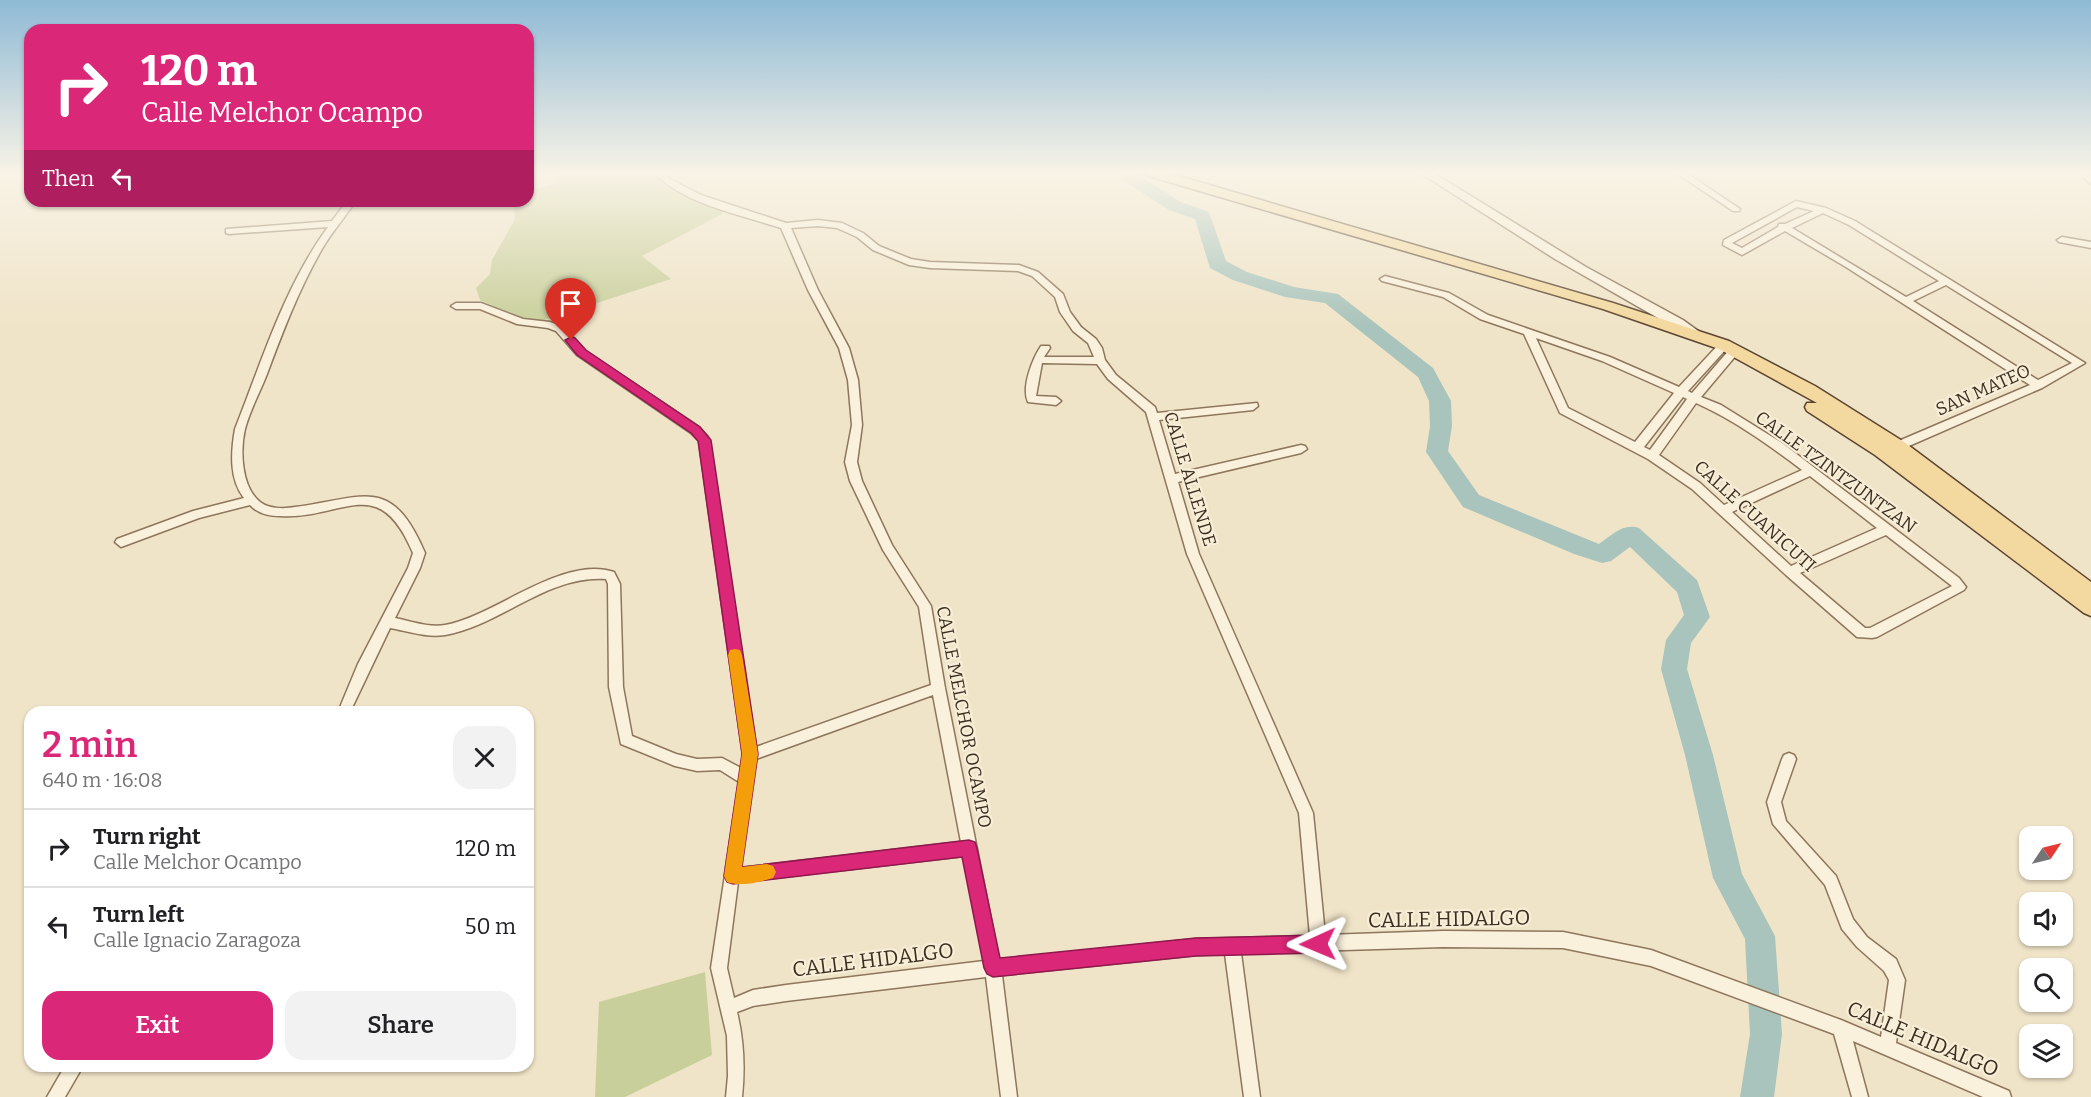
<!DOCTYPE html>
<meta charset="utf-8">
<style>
:root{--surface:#fff;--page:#f2f2f2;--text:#202124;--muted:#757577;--line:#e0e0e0;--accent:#db2777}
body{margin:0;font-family:Bitter,serif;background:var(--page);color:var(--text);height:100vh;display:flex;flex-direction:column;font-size:22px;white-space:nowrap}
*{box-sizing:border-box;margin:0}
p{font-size:20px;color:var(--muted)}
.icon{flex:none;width:33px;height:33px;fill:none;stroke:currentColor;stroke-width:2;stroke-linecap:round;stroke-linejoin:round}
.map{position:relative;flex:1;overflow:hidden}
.drawer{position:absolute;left:24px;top:706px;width:510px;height:366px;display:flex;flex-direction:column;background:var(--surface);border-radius:18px;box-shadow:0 2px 4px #0004}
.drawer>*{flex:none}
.hud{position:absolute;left:24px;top:24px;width:510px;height:183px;border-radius:18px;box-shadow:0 2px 4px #0004;background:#db2777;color:#fff;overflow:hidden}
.needle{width:39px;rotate:55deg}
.controls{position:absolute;left:2019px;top:826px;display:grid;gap:12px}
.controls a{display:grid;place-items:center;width:54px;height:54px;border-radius:12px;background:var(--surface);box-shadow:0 2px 4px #0004;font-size:30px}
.pin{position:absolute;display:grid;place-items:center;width:51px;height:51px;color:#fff;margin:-62px -26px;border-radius:50% 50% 50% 0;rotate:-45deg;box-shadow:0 0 6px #0007}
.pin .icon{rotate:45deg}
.me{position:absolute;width:66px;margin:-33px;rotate:269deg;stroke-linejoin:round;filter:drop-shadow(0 0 4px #0008)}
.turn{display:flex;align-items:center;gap:21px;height:126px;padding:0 18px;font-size:27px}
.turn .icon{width:78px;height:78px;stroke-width:2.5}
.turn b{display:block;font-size:42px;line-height:51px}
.then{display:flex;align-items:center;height:57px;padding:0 18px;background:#0003;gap:12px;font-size:22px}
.round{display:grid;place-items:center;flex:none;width:63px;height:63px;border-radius:18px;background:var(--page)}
.headline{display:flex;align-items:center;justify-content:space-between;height:102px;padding:0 18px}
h1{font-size:36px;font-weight:600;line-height:45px;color:var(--accent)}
.cta{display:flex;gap:12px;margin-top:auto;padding:12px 18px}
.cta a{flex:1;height:69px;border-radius:18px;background:var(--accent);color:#fff;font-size:24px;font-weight:600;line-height:69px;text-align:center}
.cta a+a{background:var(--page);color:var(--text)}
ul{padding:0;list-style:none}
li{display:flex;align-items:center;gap:18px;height:78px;padding:0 18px;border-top:2px solid var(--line)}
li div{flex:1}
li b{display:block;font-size:22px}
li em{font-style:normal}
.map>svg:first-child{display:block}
</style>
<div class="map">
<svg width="2091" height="1097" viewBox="0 0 2091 1097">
<rect width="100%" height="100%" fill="#f0e4c8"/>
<g fill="#c9cf9b">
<path d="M 560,172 L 653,172 C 668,195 699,201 724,209 L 722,214 L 642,256 L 671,279 L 541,321 L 523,319 L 480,300 L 476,288 L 490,274 L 492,260 L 515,219 L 514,208 L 521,201 L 528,201 L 528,195 L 535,189 L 559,182 Z"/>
<path d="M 705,972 L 712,1055 L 625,1097 L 595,1097 L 599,1002 Z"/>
</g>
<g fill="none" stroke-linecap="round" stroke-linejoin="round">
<path fill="#a9c4bc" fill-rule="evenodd" d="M 1129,172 L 1149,172 L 1143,178 L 1181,202 L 1209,212 L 1226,261 L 1247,272 L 1294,287 L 1338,294 L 1433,368 L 1451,401 L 1452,426 L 1448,451 L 1479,495 L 1599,544 C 1612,535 1623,523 1639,528 L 1697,580 L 1710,617 L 1691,643 L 1687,669 L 1713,755 L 1742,874 L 1775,936 L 1782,1034 L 1774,1097 L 1740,1097 L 1750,1034 L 1745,939 L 1713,878 L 1685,755 L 1661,669 L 1666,640 L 1684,615 L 1677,592 L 1630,547 L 1611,561 L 1602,563 L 1574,554 L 1463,507 L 1426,452 L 1430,426 L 1429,401 L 1418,377 L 1325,303 L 1285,297 L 1233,280 L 1210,268 L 1195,219 L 1169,210 L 1126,182 L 1123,178 Z"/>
<defs>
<g id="minor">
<path d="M 654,172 L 663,172 L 670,179 L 701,195 L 786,223 L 818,220 L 842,223 L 863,233 L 879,246 L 911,259 L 930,262 L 1019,265 L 1038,272 L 1063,294 L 1070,312 L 1081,327 L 1096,339 L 1102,348 L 1105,360 L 1116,375 L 1155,407 L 1157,413 L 1257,403 L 1258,406 L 1253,410 L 1159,420 L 1175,474 L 1301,445 L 1305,446 L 1307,449 L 1301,453 L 1178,482 L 1199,554 L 1313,813 L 1325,935 L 1443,931 L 1563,932 L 1651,950 L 1841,1020 L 1881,1037 L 1889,980 L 1884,971 L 1857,947 L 1842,929 L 1825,885 L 1773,824 L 1767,802 L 1782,759 L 1784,755 L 1789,753 L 1794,755 L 1796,759 L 1781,802 L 1786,821 L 1836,876 L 1853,919 L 1867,937 L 1896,959 L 1905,980 L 1896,1043 L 2009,1091 L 2011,1097 L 1983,1097 L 1853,1041 L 1868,1097 L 1852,1097 L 1834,1034 L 1651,966 L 1563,948 L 1443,947 L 1241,953 L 1260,1097 L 1244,1097 L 1225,954 L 1196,955 L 1002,975 L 1017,1097 L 1001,1097 L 986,977 L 786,1001 L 753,1006 L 737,1012 C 744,1041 745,1068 742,1097 L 726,1097 L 728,1076 L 727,1036 L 711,968 L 739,782 L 720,770 L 697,771 L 675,766 L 621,744 L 609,687 L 608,584 L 606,579 C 547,575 501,625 445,635 C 427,638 407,631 390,628 L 350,712 L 338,712 L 358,664 L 408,568 L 413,553 C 378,470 343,520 280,516 C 269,516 257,513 250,505 L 199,518 L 121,547 L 115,542 L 117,539 L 193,511 L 244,498 C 229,479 231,452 235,429 C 262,361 284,287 328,227 L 229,234 L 226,233 L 226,229 L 332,221 L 347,201 L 356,201 C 345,217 332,232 322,249 C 299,289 283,331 267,374 C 260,392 250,410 245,429 C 240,450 241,487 260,502 C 269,509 284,509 295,507 C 364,498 391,474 425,553 L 420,568 L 395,618 C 410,621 429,628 445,625 C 495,616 562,555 614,572 L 620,584 L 623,687 L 632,736 L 676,754 L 697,759 L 722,758 L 741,768 L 743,755 L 699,441 L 691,433 L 577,355 L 556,331 L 548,328 L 517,324 L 480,309 L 456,309 L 451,306 L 456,303 L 481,303 L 523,319 L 550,322 L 564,327 L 585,351 L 699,427 L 708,437 L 756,747 L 931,685 L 919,607 L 883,550 L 850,481 L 845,462 L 852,425 L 848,380 L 839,348 L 808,290 L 781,228 C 742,215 682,204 654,172 ZM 818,226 L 837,228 L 857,237 L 873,250 L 909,265 L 930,268 L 1018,271 L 1032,276 L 1055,297 L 1060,312 L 1073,331 L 1088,343 L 1094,357 L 1044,357 L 1050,348 L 1049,346 L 1041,346 C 1033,358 1021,387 1028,402 L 1056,405 L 1061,401 L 1056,397 L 1036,396 L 1042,363 L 1097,364 L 1108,379 L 1146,412 L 1187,554 L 1299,813 L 1310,936 L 1196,939 L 999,960 L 945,688 L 931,606 L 892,545 L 862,481 L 857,462 L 862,425 L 858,380 L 849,348 L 818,290 L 791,228 ZM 933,695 L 961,842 L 740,868 L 756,759 ZM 964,856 L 984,961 L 786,985 L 753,990 L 734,998 L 727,968 L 738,882 Z"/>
<path d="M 1675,172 L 1685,172 L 1740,209 L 1739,211 L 1733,211 Z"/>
<path d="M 2078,172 L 2087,172 L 2091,176 L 2091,184 Z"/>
<path d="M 1796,201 L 1826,208 L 1855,221 L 2085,363 L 2042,388 L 1902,449 L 1894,449 L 1892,446 L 1894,443 L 2030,385 L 1846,267 L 1785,231 L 1742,255 L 1723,245 L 1724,240 ZM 1797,207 L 1814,211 L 1785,224 L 1779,224 L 1778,227 L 1742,248 L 1732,243 ZM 1823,213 L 1849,225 L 1939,281 L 1906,297 L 1792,228 ZM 1946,285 L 2072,363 L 2038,380 L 1913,301 Z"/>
<path d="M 2062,237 L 2091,242 L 2091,248 L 2059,242 L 2057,240 Z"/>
<path d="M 1385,276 L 1449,293 L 1488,315 L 1610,357 L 1679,387 L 1720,343 L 1728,343 L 1728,347 L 1688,391 L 1692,393 L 1730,349 L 1738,349 L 1739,351 L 1738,353 L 1701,397 L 1721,405 L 1782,443 L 1959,578 L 1966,587 L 1964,590 L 1877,637 L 1872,638 L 1857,637 L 1786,575 L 1692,489 L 1648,459 L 1560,413 L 1524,334 L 1480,319 L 1443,297 L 1382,281 L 1380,279 ZM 1536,338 L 1602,361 L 1674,393 L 1635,442 L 1568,408 ZM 1683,397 L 1687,399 L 1650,450 L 1644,447 ZM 1696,403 C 1734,420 1769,445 1802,470 L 1724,505 L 1700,483 L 1659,455 ZM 1810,476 L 1877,528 L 1791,566 L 1732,512 ZM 1886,535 L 1952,586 L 1870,628 L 1865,628 L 1800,573 Z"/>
<path d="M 65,1066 L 83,1066 L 65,1097 L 47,1097 Z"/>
</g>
<path id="tertiary" d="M 1419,172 L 1432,172 L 1586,267 L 1683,320 L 1708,338 L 1706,341 L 1698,341 L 1555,259 Z"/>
<path id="primary" d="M 1144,172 L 1165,172 L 1613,303 L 1729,341 L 1815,386 L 1904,442 L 2091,582 L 2091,616 L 2084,613 L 1875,455 L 1807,411 L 1805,407 L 1807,403 L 1817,403 L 1719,349 L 1603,309 L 1145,175 Z"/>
</defs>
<use href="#minor" stroke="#8d765c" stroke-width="3"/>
<use href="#tertiary" stroke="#8d765c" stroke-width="3"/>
<use href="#primary" stroke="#5b4430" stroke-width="3"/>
<use href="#minor" fill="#faf1dc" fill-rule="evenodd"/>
<use href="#tertiary" fill="#faf1dc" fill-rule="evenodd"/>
<use href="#primary" fill="#f3d9a0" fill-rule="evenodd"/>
</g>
<linearGradient id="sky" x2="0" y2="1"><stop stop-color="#8fbad6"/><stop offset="0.53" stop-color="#f8f3e6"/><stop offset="1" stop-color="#f8f3e6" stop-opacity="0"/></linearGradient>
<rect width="2091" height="326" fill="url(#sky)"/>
<path fill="#db2777" stroke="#8e194d" stroke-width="1.5" d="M 571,337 L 575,338 L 586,350 L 700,427 L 711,440 L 758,754 L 742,867 L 969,840 L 975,842 L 977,848 L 1000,958 L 1196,938 L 1318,935 L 1324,938 L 1327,944 L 1324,950 L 1318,953 L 1196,956 L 993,977 L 987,974 L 984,968 L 962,857 L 733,884 L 727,882 L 724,876 L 742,754 L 698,441 L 691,433 L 577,355 L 565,340 Z"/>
<path fill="#f59e0b" d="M 735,649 L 740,650 L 742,655 L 758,754 L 742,867 L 767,864 L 773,866 L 776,872 L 773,878 C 761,882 739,887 727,882 L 724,876 L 742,754 L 728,655 L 730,650 Z"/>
<g text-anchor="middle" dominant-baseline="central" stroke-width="4.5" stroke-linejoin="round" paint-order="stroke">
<g font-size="18" fill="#3d2e20" stroke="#f7eed8">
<text transform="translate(1983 390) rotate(-24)">SAN MATEO</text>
<text transform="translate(1836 472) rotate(36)">CALLE TZINTZUNTZAN</text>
<text transform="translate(1190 479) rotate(73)">CALLE ALLENDE</text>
<text transform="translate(1755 516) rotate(42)">CALLE CUANICUTI</text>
<text transform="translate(964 717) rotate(79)">CALLE MELCHOR OCAMPO</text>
</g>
<g font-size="21" fill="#3d2e20" stroke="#f7eed8">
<text transform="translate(1449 919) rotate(-1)">CALLE HIDALGO</text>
<text transform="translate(873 960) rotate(-7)">CALLE HIDALGO</text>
<text transform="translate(1923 1039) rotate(23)">CALLE HIDALGO</text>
</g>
</g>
</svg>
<div class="controls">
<a><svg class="needle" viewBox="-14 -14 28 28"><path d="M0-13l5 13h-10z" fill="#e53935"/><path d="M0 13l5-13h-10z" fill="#757577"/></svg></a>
<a><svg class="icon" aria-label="sound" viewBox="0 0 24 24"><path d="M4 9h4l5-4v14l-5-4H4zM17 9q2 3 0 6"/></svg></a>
<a><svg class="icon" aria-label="search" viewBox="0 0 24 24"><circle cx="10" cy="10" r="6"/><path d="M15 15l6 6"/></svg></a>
<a><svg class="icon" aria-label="layers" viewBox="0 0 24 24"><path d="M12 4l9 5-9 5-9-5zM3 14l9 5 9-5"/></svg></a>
</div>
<div class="pin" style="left:571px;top:340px;background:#d93025"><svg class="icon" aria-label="arrive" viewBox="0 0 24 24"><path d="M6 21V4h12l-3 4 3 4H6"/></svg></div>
<svg class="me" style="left:1318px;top:944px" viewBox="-20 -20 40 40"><path d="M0-17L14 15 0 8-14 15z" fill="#db2777" stroke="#fff" stroke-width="4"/></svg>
<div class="hud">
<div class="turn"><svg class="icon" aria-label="right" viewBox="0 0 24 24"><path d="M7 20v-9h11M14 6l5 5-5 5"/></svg><div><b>120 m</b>Calle Melchor Ocampo</div></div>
<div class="then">Then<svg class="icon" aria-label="left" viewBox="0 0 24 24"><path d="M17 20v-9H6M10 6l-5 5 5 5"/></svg></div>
</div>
<section class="drawer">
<div class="headline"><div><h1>2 min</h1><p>640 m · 16:08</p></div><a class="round"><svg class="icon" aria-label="close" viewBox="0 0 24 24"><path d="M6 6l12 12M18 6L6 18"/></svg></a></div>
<ul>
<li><svg class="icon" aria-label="right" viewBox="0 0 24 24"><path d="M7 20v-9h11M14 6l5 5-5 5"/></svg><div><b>Turn right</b><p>Calle Melchor Ocampo</p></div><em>120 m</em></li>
<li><svg class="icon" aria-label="left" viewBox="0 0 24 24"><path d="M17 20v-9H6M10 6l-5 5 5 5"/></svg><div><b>Turn left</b><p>Calle Ignacio Zaragoza</p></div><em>50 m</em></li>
</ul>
<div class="cta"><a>Exit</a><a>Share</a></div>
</section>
</div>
